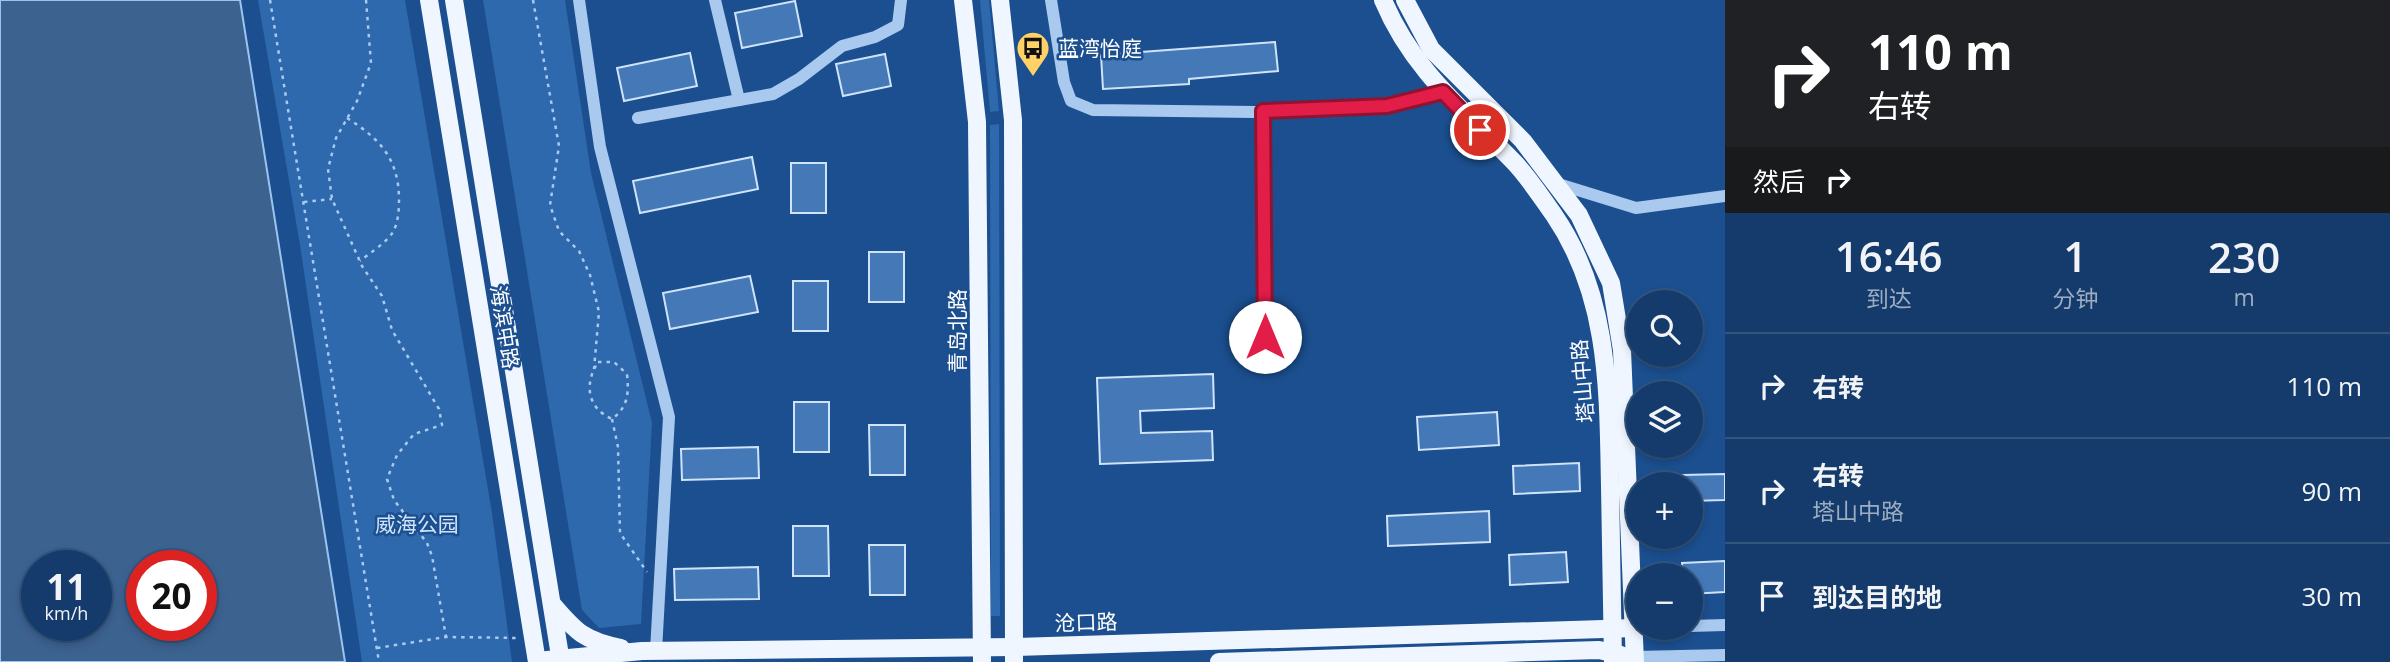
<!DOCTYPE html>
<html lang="zh">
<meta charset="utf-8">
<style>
:root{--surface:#143b6b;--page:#1d4271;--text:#f1f3f6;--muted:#9dadc1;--line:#33557e}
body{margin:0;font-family:"Open Sans","Noto Sans SC",sans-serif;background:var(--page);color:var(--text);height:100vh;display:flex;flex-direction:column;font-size:26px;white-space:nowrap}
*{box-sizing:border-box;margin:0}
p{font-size:23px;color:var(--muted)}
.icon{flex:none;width:38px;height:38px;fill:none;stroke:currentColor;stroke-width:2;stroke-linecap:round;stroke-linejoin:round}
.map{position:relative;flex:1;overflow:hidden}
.details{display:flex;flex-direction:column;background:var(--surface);width:665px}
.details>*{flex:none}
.top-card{background:#202124;color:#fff;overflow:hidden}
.buttons{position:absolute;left:1626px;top:290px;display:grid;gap:14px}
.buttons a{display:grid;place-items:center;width:77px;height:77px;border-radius:50%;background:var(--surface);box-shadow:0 4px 10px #0003,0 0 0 2px var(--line);font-size:35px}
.speed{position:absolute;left:21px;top:550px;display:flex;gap:14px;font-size:35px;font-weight:700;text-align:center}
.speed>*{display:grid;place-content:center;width:91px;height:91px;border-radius:50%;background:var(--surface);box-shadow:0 4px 10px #0003,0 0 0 2px var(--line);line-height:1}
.speed small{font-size:18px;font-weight:400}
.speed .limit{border:10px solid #d22;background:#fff;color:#111}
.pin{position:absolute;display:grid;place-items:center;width:60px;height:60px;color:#fff;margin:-30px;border:4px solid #fff;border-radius:50%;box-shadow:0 2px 7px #0007}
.me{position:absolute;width:77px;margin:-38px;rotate:0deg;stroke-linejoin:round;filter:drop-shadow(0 0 5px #0008)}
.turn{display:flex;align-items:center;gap:24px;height:147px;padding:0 28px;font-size:32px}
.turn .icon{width:91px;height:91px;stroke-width:2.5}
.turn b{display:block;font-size:49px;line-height:60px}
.then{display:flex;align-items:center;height:66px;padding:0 28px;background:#0003;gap:14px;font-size:26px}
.eta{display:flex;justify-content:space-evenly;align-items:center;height:119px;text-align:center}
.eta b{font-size:42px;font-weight:600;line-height:49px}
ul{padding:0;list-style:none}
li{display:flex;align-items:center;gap:21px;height:105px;padding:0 28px;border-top:2px solid var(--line)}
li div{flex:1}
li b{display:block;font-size:26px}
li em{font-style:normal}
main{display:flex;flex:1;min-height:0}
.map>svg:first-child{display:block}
</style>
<main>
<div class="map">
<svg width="1725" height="662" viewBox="0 0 1725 662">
<rect width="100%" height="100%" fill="#1b4f8f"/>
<g fill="#2e69ad">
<path d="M 258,0 L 405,0 L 492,513 L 512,662 L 362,662 L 300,245 Z"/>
<path d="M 483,0 L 565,0 L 591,173 L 652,423 L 641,624 L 599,628 L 582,610 Z"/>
<path d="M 980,0 L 989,0 L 999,111 L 990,112 Z"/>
<path d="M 999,124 L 1000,616 L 991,616 L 990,125 Z"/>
</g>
<path fill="#3c6290" stroke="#9cc4f0" stroke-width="2" fill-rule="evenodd" d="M 0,0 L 240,0 L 345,662 L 0,662 ZM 37,565 L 96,565 L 96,625 L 37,625 ZM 142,565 L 201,565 L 201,625 L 142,625 Z"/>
<g fill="#4478b7" stroke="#cfe3fa" stroke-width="2">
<path d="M 795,1 L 802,36 L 742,48 L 735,13 Z"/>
<path d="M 1275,42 L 1278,71 L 1189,79 L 1189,84 L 1103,89 L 1101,55 Z"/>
<path d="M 690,53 L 697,86 L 624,101 L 617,68 Z"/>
<path d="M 885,54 L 891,86 L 843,96 L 836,64 Z"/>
<path d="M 752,157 L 758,189 L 640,213 L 633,181 Z"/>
<rect x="791" y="163" width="35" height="50"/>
<rect x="869" y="252" width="35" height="50"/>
<path d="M 750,276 L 758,312 L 670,329 L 663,293 Z"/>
<rect x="793" y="281" width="35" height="50"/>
<path d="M 1213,374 L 1214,408 L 1140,411 L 1141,433 L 1212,431 L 1213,460 L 1100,464 L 1097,378 Z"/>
<rect x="794" y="402" width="35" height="50"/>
<path d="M 1497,412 L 1499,445 L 1419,450 L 1417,417 Z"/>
<path d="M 869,425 L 905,425 L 905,475 L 870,475 Z"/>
<path d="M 758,447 L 759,478 L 682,480 L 681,449 Z"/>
<path d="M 1579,463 L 1580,491 L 1514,494 L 1513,466 Z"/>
<path d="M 1725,474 L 1725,500 L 1690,501 L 1690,485 L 1684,485 L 1683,475 Z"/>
<path d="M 1489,511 L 1490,542 L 1388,546 L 1387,516 Z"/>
<path d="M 793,526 L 828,526 L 829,576 L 793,576 Z"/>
<path d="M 869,545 L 905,545 L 905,595 L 870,595 Z"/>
<path d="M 1566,552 L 1568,582 L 1510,585 L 1509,555 Z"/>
<path d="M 1725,561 L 1725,592 L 1690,594 L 1690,576 L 1683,576 L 1682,563 Z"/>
<path d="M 758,567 L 759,599 L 675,600 L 674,569 Z"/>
</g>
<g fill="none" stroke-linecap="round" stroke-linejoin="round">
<g stroke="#a9c9ee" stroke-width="2.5" stroke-dasharray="3.5 5" stroke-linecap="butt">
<path d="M 270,0 L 379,662"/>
<path d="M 366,0 L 371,63 L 357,101 L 336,138 L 328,169 L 332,199 L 362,266 L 382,296 L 392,330 L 439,409 L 442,425 L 414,434 L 397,455 L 387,479 L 394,500 L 427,543 L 432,556 L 446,637"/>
<path d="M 533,0 L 559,146 L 550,205 L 559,231 L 579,251 L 590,275 L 599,312 L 594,369"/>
<path d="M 347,118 C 380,139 399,159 399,200 C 399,211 398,223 393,232 C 386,243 370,253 360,261"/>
<path d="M 304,202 L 332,199"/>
<path d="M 598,362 L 614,362 L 627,374 C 629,394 628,407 612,419 C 587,408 584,384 598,362 Z"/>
<path d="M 612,419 L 618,447 L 620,533 L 647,572"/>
<path d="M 377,648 L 446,637 L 519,638"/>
</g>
<g stroke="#a9c9ee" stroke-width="12">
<path d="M 579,0 L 600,147 L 669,417 L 656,651"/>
<path d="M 715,0 L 739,100"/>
<path d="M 1051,0 L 1064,82 L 1071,101 L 1093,110 L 1255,112 L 1387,106 L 1443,91"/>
<path d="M 1263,112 L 1265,337"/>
<path d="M 638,118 L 773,94 L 799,79 L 842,46 L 875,37 L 898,25 L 901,0"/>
<path d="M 1555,183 L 1636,208 L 1725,196"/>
<path d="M 1690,626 L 1725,625"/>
<path d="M 1635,657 L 1725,655"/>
</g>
<g stroke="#f0f6ff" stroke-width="18">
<path d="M 429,0 L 537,662"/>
<path d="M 454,0 L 561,662"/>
<path d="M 963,0 L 977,122 L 982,662"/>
<path d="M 1000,0 L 1013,120 L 1014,662"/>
<path d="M 1383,0 C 1412,69 1461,108 1512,160 C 1528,176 1541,197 1554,215 C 1610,297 1608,391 1610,486 C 1611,545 1612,603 1613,662"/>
<path d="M 1405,0 L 1431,49 L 1523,141 L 1579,215 L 1611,283 L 1622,350 L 1635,662"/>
<path d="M 553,605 C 576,632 585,641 621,648"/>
<path d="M 537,661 L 642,651 L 1014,647 L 1635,628"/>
<path d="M 1219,662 L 1599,650 L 1621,655"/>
</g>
</g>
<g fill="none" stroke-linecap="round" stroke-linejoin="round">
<defs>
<path id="route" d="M 1265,337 L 1263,111 L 1387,106 L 1443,92 L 1480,130"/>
</defs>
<use href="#route" stroke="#92132f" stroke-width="18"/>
<use href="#route" stroke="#e11d48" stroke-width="12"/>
</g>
<defs>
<symbol id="bus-pin" viewBox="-11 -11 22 30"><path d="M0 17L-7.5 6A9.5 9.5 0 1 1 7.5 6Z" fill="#ffd166" stroke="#1b4f8f"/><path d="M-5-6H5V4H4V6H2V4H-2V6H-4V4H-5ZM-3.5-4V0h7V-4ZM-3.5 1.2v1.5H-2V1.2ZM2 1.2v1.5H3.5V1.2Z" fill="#111"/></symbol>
</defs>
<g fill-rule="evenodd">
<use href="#bus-pin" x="1014" y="29" width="38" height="52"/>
</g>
<g text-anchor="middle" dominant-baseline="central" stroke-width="5" stroke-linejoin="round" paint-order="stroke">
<g font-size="21" fill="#fff" stroke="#1b4f8f" text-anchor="start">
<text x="1058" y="48">蓝湾怡庭</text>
</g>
<g font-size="21" fill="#fff" stroke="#1b4f8f">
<text transform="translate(505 327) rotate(81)">海滨中路</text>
<text transform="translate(957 331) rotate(-90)">青岛北路</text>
<text transform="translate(1582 381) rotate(-95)">塔山中路</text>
<text transform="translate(1086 622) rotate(-2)">沧口路</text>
</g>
<g font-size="21" fill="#cfe3fa" stroke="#1b4f8f">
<text x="417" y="524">威海公园</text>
</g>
</g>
</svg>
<div class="buttons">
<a><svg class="icon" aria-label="search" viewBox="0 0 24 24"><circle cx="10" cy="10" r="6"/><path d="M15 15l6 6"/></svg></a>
<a><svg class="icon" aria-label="layers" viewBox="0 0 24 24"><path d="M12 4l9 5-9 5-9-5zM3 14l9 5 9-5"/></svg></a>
<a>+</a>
<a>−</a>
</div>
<div class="speed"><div>11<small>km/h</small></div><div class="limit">20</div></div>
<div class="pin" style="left:1480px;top:130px;background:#d93025"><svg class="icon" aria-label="arrive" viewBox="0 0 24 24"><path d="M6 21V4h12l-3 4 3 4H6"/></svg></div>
<svg class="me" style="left:1265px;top:337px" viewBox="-20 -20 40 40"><circle r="19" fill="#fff"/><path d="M0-13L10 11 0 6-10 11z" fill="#e11d48"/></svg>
</div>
<section class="details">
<div class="top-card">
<div class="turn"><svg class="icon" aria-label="right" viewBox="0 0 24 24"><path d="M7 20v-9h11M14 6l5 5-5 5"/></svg><div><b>110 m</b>右转</div></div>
<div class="then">然后<svg class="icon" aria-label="right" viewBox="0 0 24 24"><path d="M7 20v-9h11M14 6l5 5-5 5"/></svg></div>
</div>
<div class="eta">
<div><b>16:46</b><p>到达</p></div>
<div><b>1</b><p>分钟</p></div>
<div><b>230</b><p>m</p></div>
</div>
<ul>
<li><svg class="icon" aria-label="right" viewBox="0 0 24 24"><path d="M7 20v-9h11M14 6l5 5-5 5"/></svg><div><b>右转</b></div><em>110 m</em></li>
<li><svg class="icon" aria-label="right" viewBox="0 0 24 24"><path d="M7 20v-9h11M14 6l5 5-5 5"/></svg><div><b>右转</b><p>塔山中路</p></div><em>90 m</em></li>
<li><svg class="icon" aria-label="arrive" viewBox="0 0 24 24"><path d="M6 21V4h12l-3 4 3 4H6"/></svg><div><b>到达目的地</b></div><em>30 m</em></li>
</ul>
</section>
</main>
